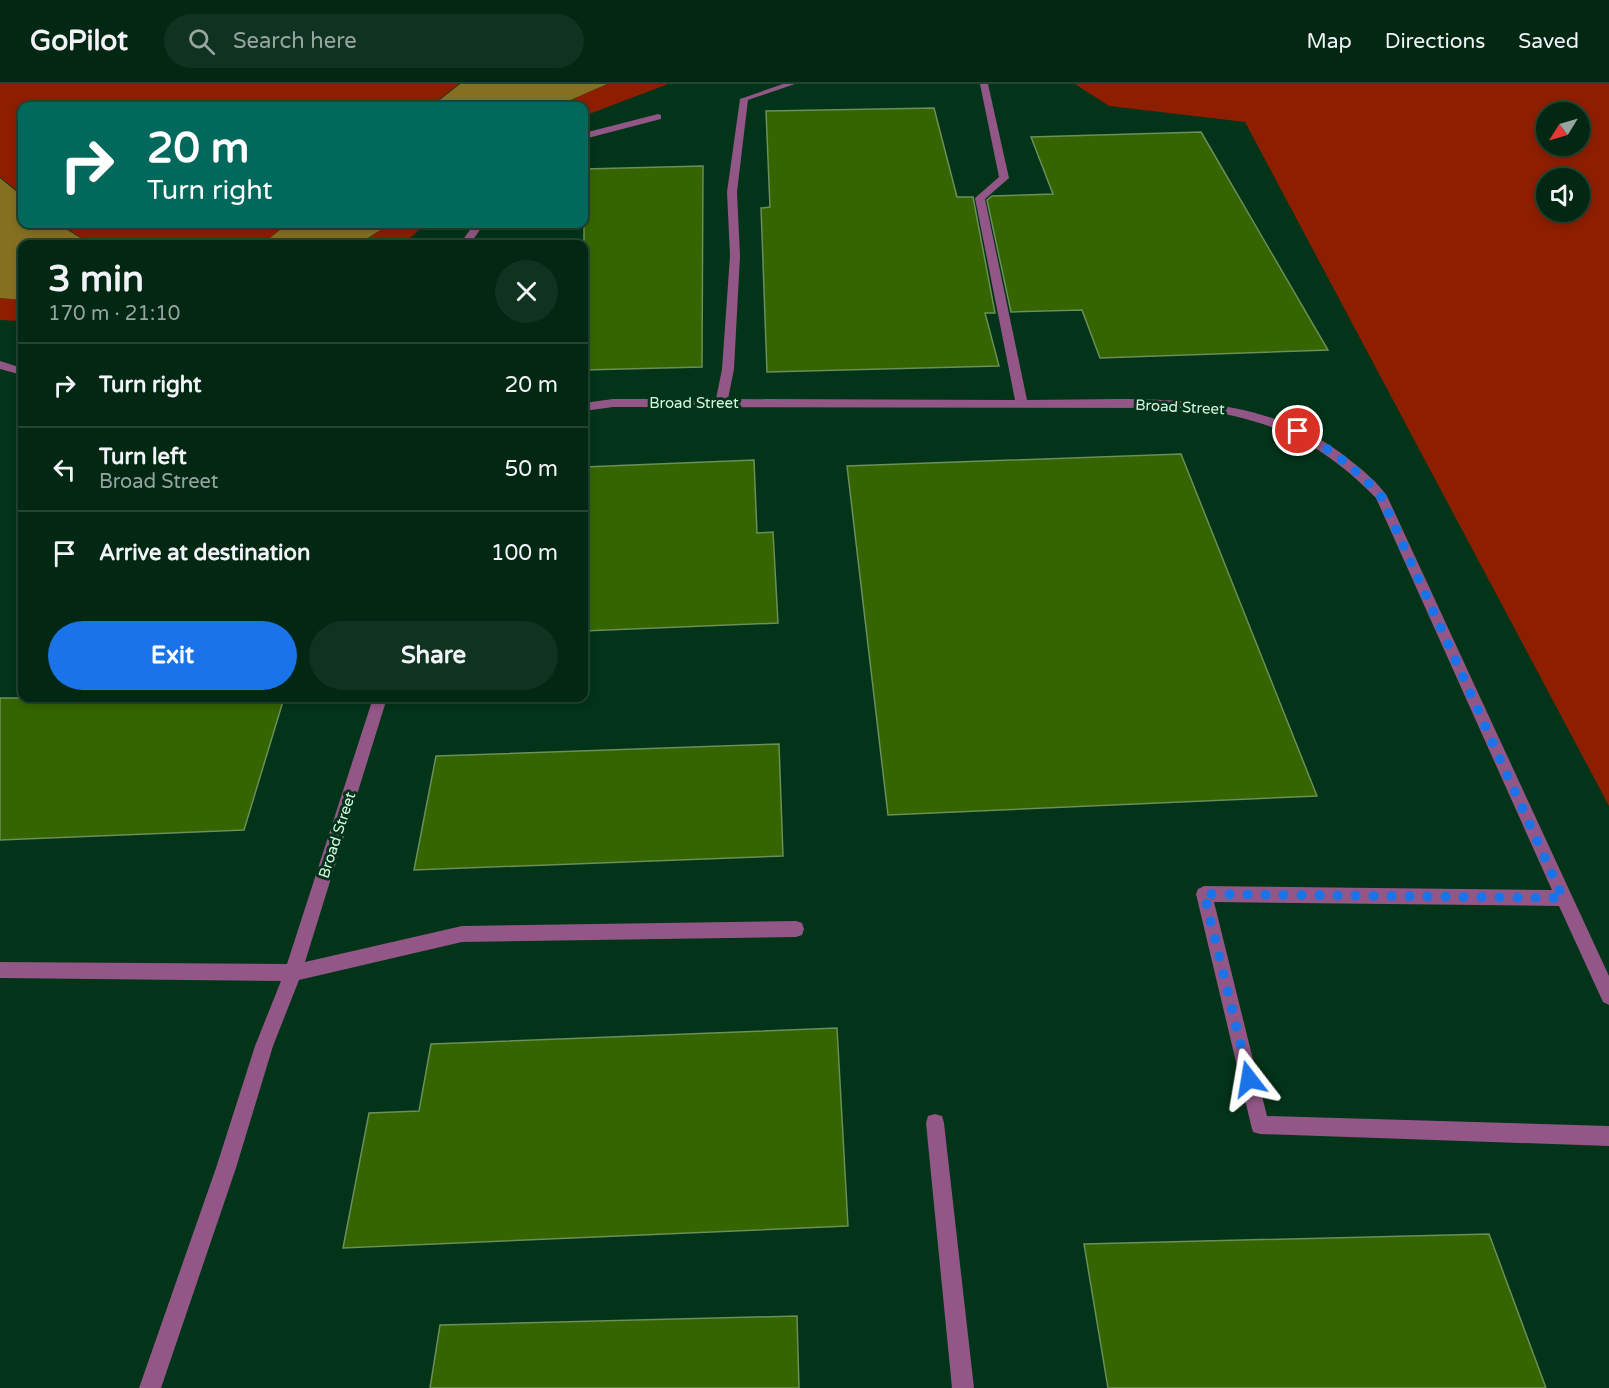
<!DOCTYPE html>
<meta charset="utf-8">
<style>
:root{--surface:#022713;--page:#103321;--text:#f1f3f6;--muted:#96a5a0;--line:#234433;--accent:#1a73e8}
body{margin:0;font-family:"Varela Round",sans-serif;background:var(--page);color:var(--text);height:100vh;display:flex;flex-direction:column;font-size:22px;white-space:nowrap}
*{box-sizing:border-box;margin:0}
p{font-size:20px;color:var(--muted)}
.icon{flex:none;width:33px;height:33px;fill:none;stroke:currentColor;stroke-width:2;stroke-linecap:round;stroke-linejoin:round}
.map{position:relative;flex:1;overflow:hidden}
.details{position:absolute;left:18px;top:156px;width:570px;height:462px;display:flex;flex-direction:column;background:var(--surface);border-radius:12px;box-shadow:0 3px 9px #0003,0 0 0 2px var(--line)}
.details>*{flex:none}
.banner{position:absolute;left:18px;top:18px;width:570px;height:126px;border-radius:12px;box-shadow:0 3px 9px #0003,0 0 0 2px var(--line);background:#00695c;color:#fff;overflow:hidden}
.needle{width:39px;rotate:233deg}
.buttons{position:absolute;left:1536px;top:18px;display:grid;gap:12px}
.buttons a{display:grid;place-items:center;width:54px;height:54px;border-radius:50%;background:var(--surface);box-shadow:0 3px 9px #0003,0 0 0 2px var(--line);font-size:30px}
.pin{position:absolute;display:grid;place-items:center;width:51px;height:51px;color:#fff;margin:-26px;border:3px solid #fff;border-radius:50%;box-shadow:0 2px 6px #0007}
.me{position:absolute;width:66px;margin:-33px;rotate:346deg;stroke-linejoin:round;filter:drop-shadow(0 0 4px #0008)}
.turn{display:flex;align-items:center;gap:21px;height:126px;padding:0 30px;font-size:27px}
.turn .icon{width:78px;height:78px;stroke-width:2.5}
.turn b{display:block;font-size:42px;line-height:51px}
.round{display:grid;place-items:center;flex:none;width:63px;height:63px;border-radius:32px;background:var(--page)}
.head{display:flex;align-items:center;justify-content:space-between;height:102px;padding:0 30px}
h1{font-size:36px;font-weight:700;line-height:45px}
.cta{display:flex;gap:12px;margin-top:auto;padding:12px 30px}
.cta a{flex:1;height:69px;border-radius:36px;background:var(--accent);color:#fff;font-size:24px;font-weight:700;line-height:69px;text-align:center}
.cta a+a{background:var(--page);color:var(--text)}
ul{padding:0;list-style:none}
li{display:flex;align-items:center;gap:18px;height:84px;padding:0 30px;border-top:2px solid var(--line)}
li div{flex:1}
li b{display:block;font-size:22px}
li em{font-style:normal}
header{display:flex;align-items:center;gap:36px;box-sizing:border-box;height:84px;padding:0 30px;background:var(--surface);border-bottom:2px solid var(--line)}
header strong{font-size:28px}
nav{display:flex;gap:33px;margin-inline-start:auto;font-size:21px}
.search{width:420px;height:54px;background:var(--page);display:flex;align-items:center;gap:15px;box-sizing:border-box;padding:0 21px;border-radius:33px;color:var(--muted);font-size:22px}
.map>svg:first-child{display:block}
</style>
<header>
<strong>GoPilot</strong>
<div class="search"><svg class="icon" aria-label="search" viewBox="0 0 24 24"><circle cx="10" cy="10" r="6"/><path d="M15 15l6 6"/></svg>Search here</div>
<nav><a>Map</a><a>Directions</a><a>Saved</a></nav>
</header>
<div class="map">
<svg width="1609" height="1304" viewBox="0 0 1609 1304">
<rect width="100%" height="100%" fill="#023419"/>
<g fill="#8d1e00" fill-rule="evenodd">
<path d="M 0,0 L 459,0 L 431,22 L 22,22 L 22,111 L 0,93 Z"/>
<path d="M 607,0 L 668,0 L 584,32 L 584,22 L 557,22 Z"/>
<path d="M 1075,0 L 1609,0 L 1609,722 L 1245,38 L 1109,22 ZM 1546,28 L 1580,28 L 1580,62 L 1546,62 ZM 1580,94 L 1580,128 L 1546,128 L 1546,94 Z"/>
<path d="M 59,140 L 287,140 L 270,154 L 242,160 L 91,160 Z"/>
<path d="M 390,140 L 426,140 L 403,160 L 358,160 Z"/>
<path d="M 0,214 L 22,216 L 22,237 L 0,236 Z"/>
</g>
<g fill="#857022">
<path d="M 460,0 L 607,0 L 557,22 L 432,22 Z"/>
<path d="M 0,94 L 22,112 L 22,140 L 58,140 L 90,160 L 22,160 L 22,216 L 0,214 Z"/>
<path d="M 287,140 L 390,140 L 358,160 L 244,160 L 270,154 Z"/>
</g>
<g fill="#346500" stroke="#6c8e58" stroke-width="1.5">
<path d="M 934,24 L 957,113 L 973,113 L 995,229 L 985,229 L 999,282 L 767,288 L 761,124 L 770,123 L 766,27 Z"/>
<path d="M 1201,48 L 1328,266 L 1100,274 L 1082,226 L 1011,228 L 987,116 L 992,112 L 1053,110 L 1031,53 Z"/>
<path d="M 703,82 L 702,283 L 584,286 L 584,85 Z"/>
<path d="M 1181,370 L 1317,712 L 888,731 L 847,382 Z"/>
<path d="M 754,376 L 757,449 L 773,448 L 778,539 L 584,547 L 584,383 Z"/>
<path d="M 0,614 L 284,614 L 244,746 L 0,756 Z"/>
<path d="M 779,660 L 783,772 L 414,786 L 436,672 Z"/>
<path d="M 837,944 L 848,1142 L 343,1164 L 369,1029 L 419,1027 L 431,960 Z"/>
<path d="M 1489,1150 L 1546,1304 L 1108,1304 L 1084,1160 Z"/>
<path d="M 797,1232 L 799,1304 L 430,1304 L 440,1241 Z"/>
</g>
<g fill="none" stroke-linecap="round" stroke-linejoin="round">
<g fill="#925786" fill-rule="evenodd">
<path d="M 783,0 L 795,0 L 748,16 L 737,108 L 740,172 L 734,285 L 728,315 L 1015,316 L 975,114 L 999,93 L 980,0 L 988,0 L 1009,94 L 985,115 L 1027,316 C 1137,316 1260,302 1351,377 C 1364,387 1378,399 1387,412 L 1609,892 L 1609,921 L 1603,918 L 1559,822 L 1214,818 L 1267,1032 L 1609,1042 L 1609,1062 L 1260,1050 L 1253,1048 L 1251,1041 L 1196,810 L 1198,805 L 1204,802 L 1552,806 L 1376,414 C 1318,355 1271,336 1190,324 L 613,323 L 584,327 L 584,319 L 613,315 L 716,315 L 722,285 L 730,172 L 727,108 L 740,15 Z"/>
<path d="M 658,30 L 661,31 L 661,35 L 584,55 L 584,49 Z"/>
<path d="M 474,140 L 484,140 L 470,160 L 460,160 Z"/>
<path d="M 0,277 L 22,284 L 22,291 L 0,285 Z"/>
<path d="M 373,614 L 387,614 L 305,878 L 462,842 L 796,837 L 802,839 L 804,845 L 802,851 L 796,853 L 462,858 L 299,896 L 273,962 L 236,1084 L 161,1304 L 139,1304 L 216,1084 L 255,962 L 281,897 L 0,894 L 0,878 L 287,880 Z"/>
<path d="M 935,1030 L 942,1032 L 944,1039 L 974,1304 L 952,1304 L 926,1039 L 928,1032 Z"/>
</g>
</g>
<g fill="none" stroke-linecap="round" stroke-linejoin="round">
<path stroke="#1a73e8" stroke-width="10" stroke-dasharray="0 18" d="M 1249,995 L 1204,810 L 1563,814 L 1381,412 C 1356,385 1330,365 1298,347"/>
</g>
<g text-anchor="middle" dominant-baseline="central" stroke-width="6" stroke-linejoin="round" paint-order="stroke">
<g font-size="15" fill="#d7f6e0" stroke="#023419">
<text x="694" y="319">Broad Street</text>
<text transform="translate(1180 323) rotate(3)">Broad Street</text>
<text transform="translate(337 751) rotate(-72)">Broad Street</text>
</g>
</g>
</svg>
<div class="buttons">
<a><svg class="needle" viewBox="-14 -14 28 28"><path d="M0-13l5 13h-10z" fill="#e53935"/><path d="M0 13l5-13h-10z" fill="#96a5a0"/></svg></a>
<a><svg class="icon" aria-label="sound" viewBox="0 0 24 24"><path d="M4 9h4l5-4v14l-5-4H4zM17 9q2 3 0 6"/></svg></a>
</div>
<div class="pin" style="left:1298px;top:347px;background:#d93025"><svg class="icon" aria-label="arrive" viewBox="0 0 24 24"><path d="M6 21V4h12l-3 4 3 4H6"/></svg></div>
<svg class="me" style="left:1249px;top:995px" viewBox="-20 -20 40 40"><path d="M0-17L14 15 0 8-14 15z" fill="#1a73e8" stroke="#fff" stroke-width="4"/></svg>
<div class="banner">
<div class="turn"><svg class="icon" aria-label="right" viewBox="0 0 24 24"><path d="M7 20v-9h11M14 6l5 5-5 5"/></svg><div><b>20 m</b>Turn right</div></div>
</div>
<section class="details">
<div class="head"><div><h1>3 min</h1><p>170 m · 21:10</p></div><a class="round"><svg class="icon" aria-label="close" viewBox="0 0 24 24"><path d="M6 6l12 12M18 6L6 18"/></svg></a></div>
<ul>
<li><svg class="icon" aria-label="right" viewBox="0 0 24 24"><path d="M7 20v-9h11M14 6l5 5-5 5"/></svg><div><b>Turn right</b></div><em>20 m</em></li>
<li><svg class="icon" aria-label="left" viewBox="0 0 24 24"><path d="M17 20v-9H6M10 6l-5 5 5 5"/></svg><div><b>Turn left</b><p>Broad Street</p></div><em>50 m</em></li>
<li><svg class="icon" aria-label="arrive" viewBox="0 0 24 24"><path d="M6 21V4h12l-3 4 3 4H6"/></svg><div><b>Arrive at destination</b></div><em>100 m</em></li>
</ul>
<div class="cta"><a>Exit</a><a>Share</a></div>
</section>
</div>
